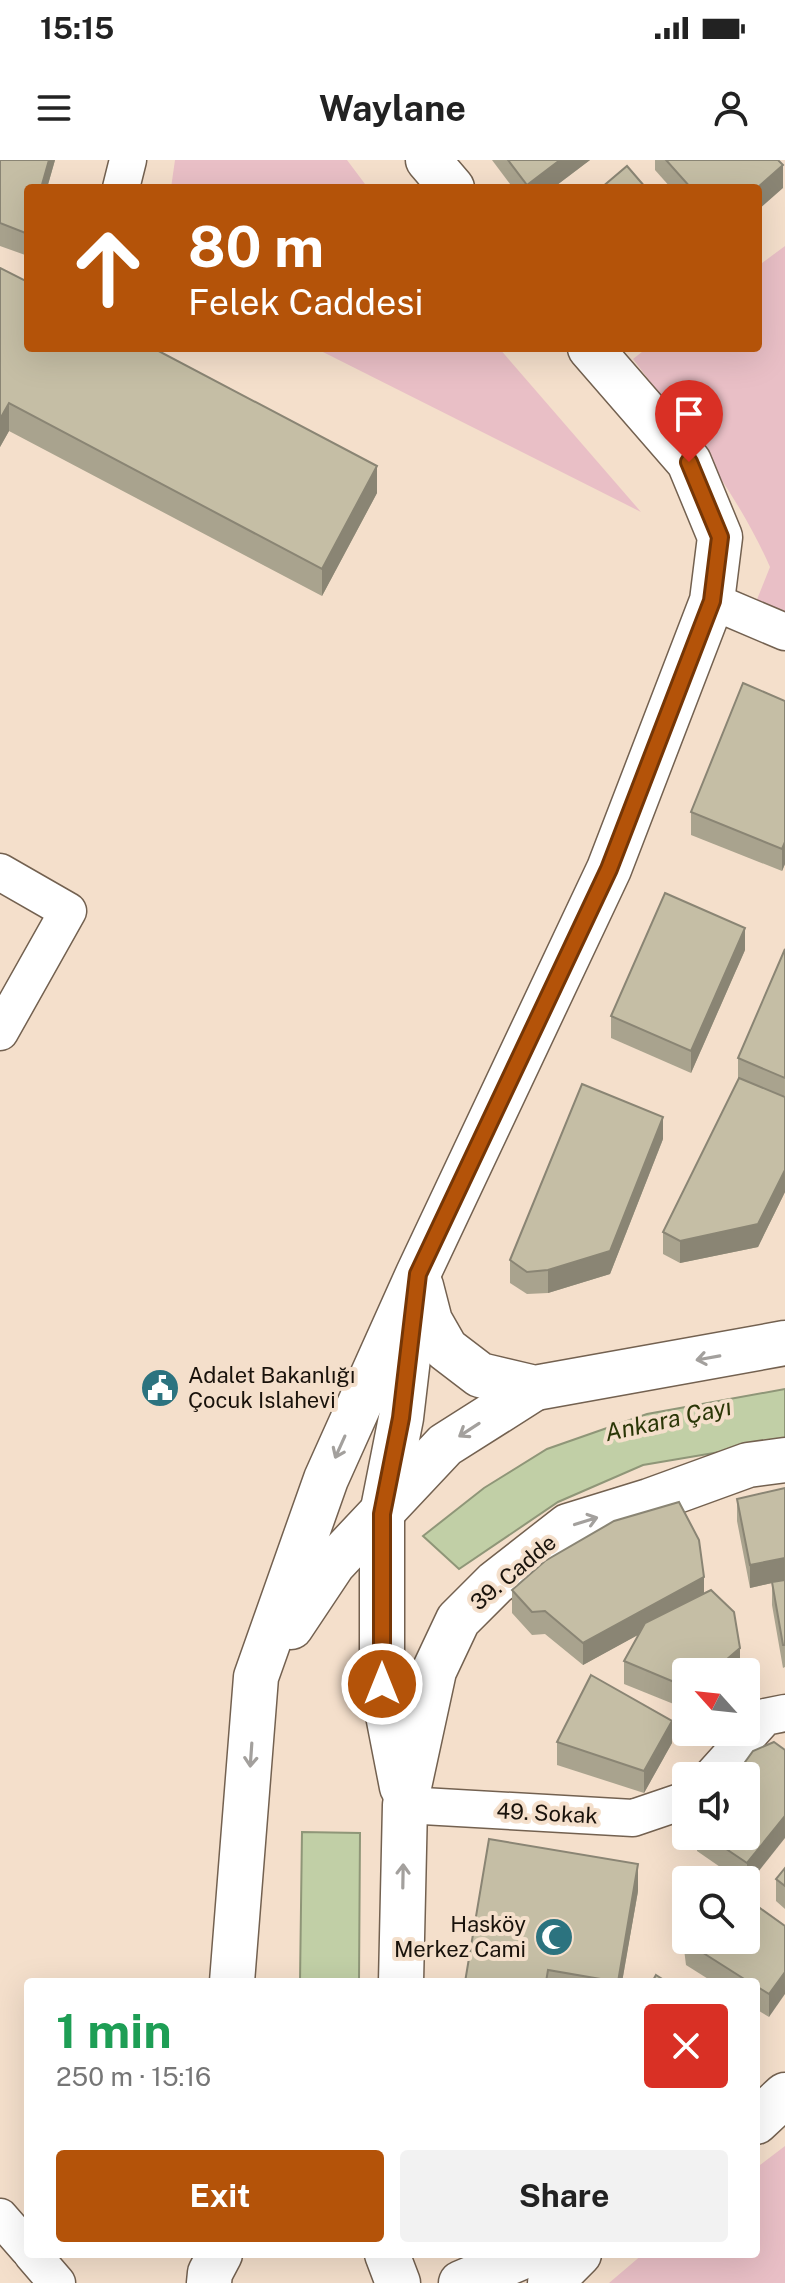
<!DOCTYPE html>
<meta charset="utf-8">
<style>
:root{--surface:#fff;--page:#f2f2f2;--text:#222;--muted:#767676;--accent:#b45309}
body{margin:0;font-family:"Public Sans",sans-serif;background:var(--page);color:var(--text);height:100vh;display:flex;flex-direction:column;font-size:30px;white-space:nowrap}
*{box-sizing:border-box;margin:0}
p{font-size:26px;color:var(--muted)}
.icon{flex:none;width:44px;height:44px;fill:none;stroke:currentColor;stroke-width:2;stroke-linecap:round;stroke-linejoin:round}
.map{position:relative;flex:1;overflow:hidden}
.panel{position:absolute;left:24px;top:1818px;width:736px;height:280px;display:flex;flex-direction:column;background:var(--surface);border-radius:8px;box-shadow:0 8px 32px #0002}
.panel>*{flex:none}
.guide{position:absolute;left:24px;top:24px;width:738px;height:168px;border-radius:8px;box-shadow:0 8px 32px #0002;background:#b45309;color:#fff;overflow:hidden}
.needle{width:52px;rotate:297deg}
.tools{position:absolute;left:672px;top:1498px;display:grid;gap:16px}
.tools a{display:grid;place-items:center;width:88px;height:88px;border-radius:8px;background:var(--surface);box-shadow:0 8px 32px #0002;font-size:40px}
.pin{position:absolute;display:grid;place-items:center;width:68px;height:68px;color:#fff;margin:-82px -34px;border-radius:50% 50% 50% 0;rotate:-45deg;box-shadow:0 0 8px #0007}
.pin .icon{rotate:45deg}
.me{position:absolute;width:88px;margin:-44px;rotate:0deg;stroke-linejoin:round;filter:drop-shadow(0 0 6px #0008)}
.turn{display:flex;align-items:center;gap:28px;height:168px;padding:0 32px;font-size:36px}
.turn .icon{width:104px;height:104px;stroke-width:2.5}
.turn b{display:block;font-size:56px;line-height:68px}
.round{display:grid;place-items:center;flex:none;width:84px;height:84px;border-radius:8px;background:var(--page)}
.overview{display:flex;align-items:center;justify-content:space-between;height:136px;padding:0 32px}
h1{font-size:48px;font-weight:700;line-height:60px;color:#1e9e55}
.action{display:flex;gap:16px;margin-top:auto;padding:16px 32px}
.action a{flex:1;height:92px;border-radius:8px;background:var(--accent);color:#fff;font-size:32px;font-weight:700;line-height:92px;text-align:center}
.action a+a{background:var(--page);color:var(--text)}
.status{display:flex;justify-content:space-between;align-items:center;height:56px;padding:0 40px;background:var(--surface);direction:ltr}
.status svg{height:22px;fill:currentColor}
header{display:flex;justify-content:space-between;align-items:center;height:104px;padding:0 32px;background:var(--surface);font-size:36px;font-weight:700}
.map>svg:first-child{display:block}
</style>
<div class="status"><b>15:15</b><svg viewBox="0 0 49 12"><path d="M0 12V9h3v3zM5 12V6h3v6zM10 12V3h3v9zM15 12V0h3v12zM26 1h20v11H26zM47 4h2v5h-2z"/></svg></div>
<header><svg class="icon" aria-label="menu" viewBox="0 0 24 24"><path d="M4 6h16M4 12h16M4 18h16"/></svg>Waylane<svg class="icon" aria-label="person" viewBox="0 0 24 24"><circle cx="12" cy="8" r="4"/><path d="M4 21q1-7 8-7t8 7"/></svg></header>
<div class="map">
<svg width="785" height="2123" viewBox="0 0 785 2123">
<rect width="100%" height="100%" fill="#f4dfcb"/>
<g fill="#e9bfc6">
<path d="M 175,0 L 347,0 L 368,28 L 171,28 Z"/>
<path d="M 785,86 L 785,455 L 756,442 L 770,407 C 736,330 683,265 633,199 L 647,188 L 758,188 L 758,106 Z"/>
<path d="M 315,188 L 499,188 L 641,352 Z"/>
<path d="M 785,1986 L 785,2123 L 609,2123 L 643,2094 L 756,2094 L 756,2008 Z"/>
</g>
<g fill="#c1cfa6" stroke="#8f9678" stroke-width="2">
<path d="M 785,1229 L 785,1281 L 643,1305 L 558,1342 L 459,1409 L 423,1376 L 484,1328 L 547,1289 L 647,1254 Z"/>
<path d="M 302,1672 L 360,1673 L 359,1822 L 300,1822 Z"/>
</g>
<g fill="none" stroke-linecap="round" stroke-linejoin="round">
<defs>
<g id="street">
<path d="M 121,28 L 128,0"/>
<path d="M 712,441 L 785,472"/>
<path d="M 0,712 L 68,751 L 0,872"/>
<path d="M 712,1616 L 765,1557 L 785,1553"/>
<path d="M 405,1645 L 633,1658 L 686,1640"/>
<path d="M 0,2057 L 28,2089"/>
<path d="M 32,2094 L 57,2123"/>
</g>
<g id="secondary">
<path d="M 428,0 L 452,28"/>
<path d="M 421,1126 L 430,1161 L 446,1189 L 480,1215 L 535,1228 L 785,1183"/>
<path d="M 291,1467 L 333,1404 L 445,1285 L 535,1228"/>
<path d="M 402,1627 L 382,1524 L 382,1354 L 401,1258 L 413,1156"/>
<path d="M 232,1822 L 256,1517 L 326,1319 L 418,1114 L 609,709 L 712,441 L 720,377 L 689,302 L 590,188"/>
<path d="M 401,1822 L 405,1645 L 434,1511 L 458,1460 L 495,1423 L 568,1366 L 649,1341 L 748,1305 L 785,1300"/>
<path d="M 756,1962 L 785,1935"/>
<path d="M 387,2094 L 398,2123"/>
<path d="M 209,2123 L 210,2113 L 220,2094"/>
<path d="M 461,2123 L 529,2094"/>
<path d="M 550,2123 L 579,2094"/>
</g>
</defs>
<use href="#street" stroke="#736150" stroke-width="39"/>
<use href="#secondary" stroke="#736150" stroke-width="47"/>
<use href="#street" stroke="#fff" stroke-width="36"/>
<use href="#secondary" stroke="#fff" stroke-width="44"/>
</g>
<g fill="#a9a38e">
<path d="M 0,0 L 55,0 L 47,28 L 28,28 L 28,96 L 0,86 Z"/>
<path d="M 492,0 L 590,0 L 553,28 L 513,28 Z"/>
<path d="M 655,0 L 778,0 L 783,28 L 671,28 L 655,10 Z"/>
<path d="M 0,108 L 377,333 L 322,436 L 9,271 L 0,287 Z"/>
<path d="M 785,541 L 785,704 L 782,711 L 691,675 L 691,652 Z"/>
<path d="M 785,789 L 785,1032 L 758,1087 L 680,1103 L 663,1094 L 663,1072 L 738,920 L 738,898 Z"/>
<path d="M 745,790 L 691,913 L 611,878 L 611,856 Z"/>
<path d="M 663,979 L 610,1114 L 548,1133 L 527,1134 L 510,1123 L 510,1100 Z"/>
<path d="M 785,1328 L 785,1507 L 783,1508 L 772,1445 L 772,1423 L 750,1428 L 737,1361 L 737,1339 Z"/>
<path d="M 512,1430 L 704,1434 L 740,1510 L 738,1512 L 686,1512 L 686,1549 L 624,1524 L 624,1501 L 639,1474 L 583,1505 L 545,1474 L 532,1475 L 512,1453 Z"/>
<path d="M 557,1582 L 672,1583 L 644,1633 L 557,1605 Z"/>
<path d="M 753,1591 L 747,1726 L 746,1725 L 746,1720 L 739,1720 L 697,1691 L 697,1676 L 746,1676 Z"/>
<path d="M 785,1708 L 785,1749 L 776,1741 L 776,1719 Z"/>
<path d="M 638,1731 L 622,1822 L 465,1822 Z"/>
<path d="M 684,1766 L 785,1766 L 769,1857 L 756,1849 L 756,1822 L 713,1822 L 686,1805 L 684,1789 Z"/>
</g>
<g fill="#8a8574">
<path d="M 49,0 L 55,0 L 47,28 L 41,28 Z"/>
<path d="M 560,0 L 590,0 L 553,28 L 527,28 L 527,25 Z"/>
<path d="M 783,5 L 783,28 L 758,50 L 758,28 L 757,28 Z"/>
<path d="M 9,243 L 9,271 L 0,287 L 0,259 Z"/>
<path d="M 377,306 L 377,333 L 322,436 L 322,409 Z"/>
<path d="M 785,682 L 785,704 L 782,711 L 782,689 Z"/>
<path d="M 745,768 L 745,790 L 691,913 L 691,891 Z"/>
<path d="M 663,957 L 663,979 L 610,1114 L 548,1133 L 548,1110 Z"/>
<path d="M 785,1010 L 785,1032 L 758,1087 L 680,1103 L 680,1081 Z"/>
<path d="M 785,1398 L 785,1420 L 750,1428 L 750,1405 Z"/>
<path d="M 704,1417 L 704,1439 L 583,1505 L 583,1483 Z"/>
<path d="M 740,1488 L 740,1510 L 738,1512 L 712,1512 Z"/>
<path d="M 672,1561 L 672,1583 L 644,1633 L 644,1611 Z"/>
<path d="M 785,1656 L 785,1678 L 747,1726 L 747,1703 Z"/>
<path d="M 638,1704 L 638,1731 L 622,1822 L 618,1822 Z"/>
<path d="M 785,1812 L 785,1834 L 769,1857 L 769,1834 Z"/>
</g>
<g fill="#c5bea5" stroke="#8a8574" stroke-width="2">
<path d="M 0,0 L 49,0 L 41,28 L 28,28 L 28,74 L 0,63 Z"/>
<path d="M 508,0 L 560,0 L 527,25 Z"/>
<path d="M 666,0 L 778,0 L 783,5 L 757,28 L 691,28 Z"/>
<path d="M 627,6 L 646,28 L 601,28 Z"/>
<path d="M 0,108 L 28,122 L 28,188 L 153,188 L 377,306 L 322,409 L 9,243 L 0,259 Z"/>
<path d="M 743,523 L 785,541 L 785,682 L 782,689 L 691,652 Z"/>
<path d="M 665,733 L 745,768 L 691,891 L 611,856 Z"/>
<path d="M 785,789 L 785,918 L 738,898 Z"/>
<path d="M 739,918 L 785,937 L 785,1010 L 758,1064 L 680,1081 L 663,1072 Z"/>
<path d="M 582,924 L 663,957 L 610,1091 L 548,1110 L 527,1112 L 510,1100 Z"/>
<path d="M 785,1328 L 785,1398 L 750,1405 L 737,1339 Z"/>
<path d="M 679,1342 L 699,1380 L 704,1417 L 583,1483 L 545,1451 L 532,1452 L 512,1430 L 545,1401 L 614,1361 Z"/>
<path d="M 785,1420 L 785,1485 L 783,1485 L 772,1422 Z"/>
<path d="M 711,1430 L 734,1452 L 740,1488 L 712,1512 L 686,1512 L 686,1527 L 624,1501 L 645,1463 Z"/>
<path d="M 591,1515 L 672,1561 L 644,1611 L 557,1582 Z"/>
<path d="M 774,1582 L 785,1590 L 785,1656 L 747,1703 L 707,1676 L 746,1676 L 746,1616 L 735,1616 L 753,1591 Z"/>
<path d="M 489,1679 L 638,1704 L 618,1822 L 548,1810 L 546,1822 L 465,1822 Z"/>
<path d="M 785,1708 L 785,1726 L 776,1719 Z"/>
<path d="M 713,1714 L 722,1720 L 708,1720 Z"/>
<path d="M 746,1738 L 785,1766 L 785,1812 L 769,1834 L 756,1826 L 756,1822 L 749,1822 L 686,1782 L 684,1766 L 686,1763 L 686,1780 L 746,1780 Z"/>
<path d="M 656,1815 L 667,1822 L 652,1822 Z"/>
</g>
<defs><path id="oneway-shaft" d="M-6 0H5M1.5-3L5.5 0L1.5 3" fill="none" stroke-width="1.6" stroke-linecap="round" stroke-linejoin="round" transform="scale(2)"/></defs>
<g stroke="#a3a09d">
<use href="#oneway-shaft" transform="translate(708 1198) rotate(170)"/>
<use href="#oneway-shaft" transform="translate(469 1270) rotate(147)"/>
<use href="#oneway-shaft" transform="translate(340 1287) rotate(114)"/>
<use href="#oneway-shaft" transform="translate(586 1361) rotate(-17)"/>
<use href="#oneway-shaft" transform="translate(251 1595) rotate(94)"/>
<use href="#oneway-shaft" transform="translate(403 1716) rotate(-89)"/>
</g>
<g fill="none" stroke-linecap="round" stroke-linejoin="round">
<defs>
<path id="route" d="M 382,1524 L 382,1354 L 401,1258 L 418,1114 L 609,709 L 712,441 L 720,377 L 689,302"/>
</defs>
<use href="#route" stroke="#753606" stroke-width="20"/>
<use href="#route" stroke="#b45309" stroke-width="14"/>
</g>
<defs>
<symbol id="civic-disc" viewBox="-11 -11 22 22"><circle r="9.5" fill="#2c737f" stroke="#f4dfcb"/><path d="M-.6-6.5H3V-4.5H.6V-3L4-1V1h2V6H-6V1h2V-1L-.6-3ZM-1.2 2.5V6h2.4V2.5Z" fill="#fff"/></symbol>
<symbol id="mosque-disc" viewBox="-11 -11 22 22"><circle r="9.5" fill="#2c737f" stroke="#f4dfcb"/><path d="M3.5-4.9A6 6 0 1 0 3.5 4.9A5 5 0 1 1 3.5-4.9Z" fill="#fff"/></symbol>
</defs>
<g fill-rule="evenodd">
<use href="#civic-disc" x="138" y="1206" width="44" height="44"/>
<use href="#mosque-disc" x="532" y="1755" width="44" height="44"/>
</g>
<g text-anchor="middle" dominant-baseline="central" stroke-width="8" stroke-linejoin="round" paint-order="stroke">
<g font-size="22" fill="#19120b" stroke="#f4dfcb" text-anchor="start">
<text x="188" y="1215">Adalet Bakanlığı<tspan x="188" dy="25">Çocuk Islahevi</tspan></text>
<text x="526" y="1764" text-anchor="end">Hasköy<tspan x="526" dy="25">Merkez Cami</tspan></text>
</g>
<g font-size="22" fill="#19120b" stroke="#f4dfcb">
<text transform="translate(513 1412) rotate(-40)">39. Cadde</text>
<text transform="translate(547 1653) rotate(3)">49. Sokak</text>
</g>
<g font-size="24" font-style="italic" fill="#2a3606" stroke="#f4dfcb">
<text transform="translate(668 1259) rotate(-12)">Ankara Çayı</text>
</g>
</g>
</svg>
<div class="tools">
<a><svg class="needle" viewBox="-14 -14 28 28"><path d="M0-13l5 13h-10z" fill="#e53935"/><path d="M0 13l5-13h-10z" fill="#767676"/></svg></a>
<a><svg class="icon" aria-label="sound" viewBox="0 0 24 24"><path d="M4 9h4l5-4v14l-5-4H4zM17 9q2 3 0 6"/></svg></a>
<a><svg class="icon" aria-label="search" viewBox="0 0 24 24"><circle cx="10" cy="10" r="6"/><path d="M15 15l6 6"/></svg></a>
</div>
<div class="pin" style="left:689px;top:302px;background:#d93025"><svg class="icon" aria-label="arrive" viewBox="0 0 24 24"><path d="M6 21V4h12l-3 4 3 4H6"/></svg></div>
<svg class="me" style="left:382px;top:1524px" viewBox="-20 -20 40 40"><circle r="17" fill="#b45309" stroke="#fff" stroke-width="3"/><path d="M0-11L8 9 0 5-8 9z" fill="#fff"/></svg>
<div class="guide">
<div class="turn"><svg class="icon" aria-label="ahead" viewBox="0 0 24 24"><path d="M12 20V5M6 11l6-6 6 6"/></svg><div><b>80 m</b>Felek Caddesi</div></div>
</div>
<section class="panel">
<div class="overview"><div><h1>1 min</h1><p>250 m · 15:16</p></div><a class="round" style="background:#d93025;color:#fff"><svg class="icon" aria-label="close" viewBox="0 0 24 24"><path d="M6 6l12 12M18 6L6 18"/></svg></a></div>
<div class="action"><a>Exit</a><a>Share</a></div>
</section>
</div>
